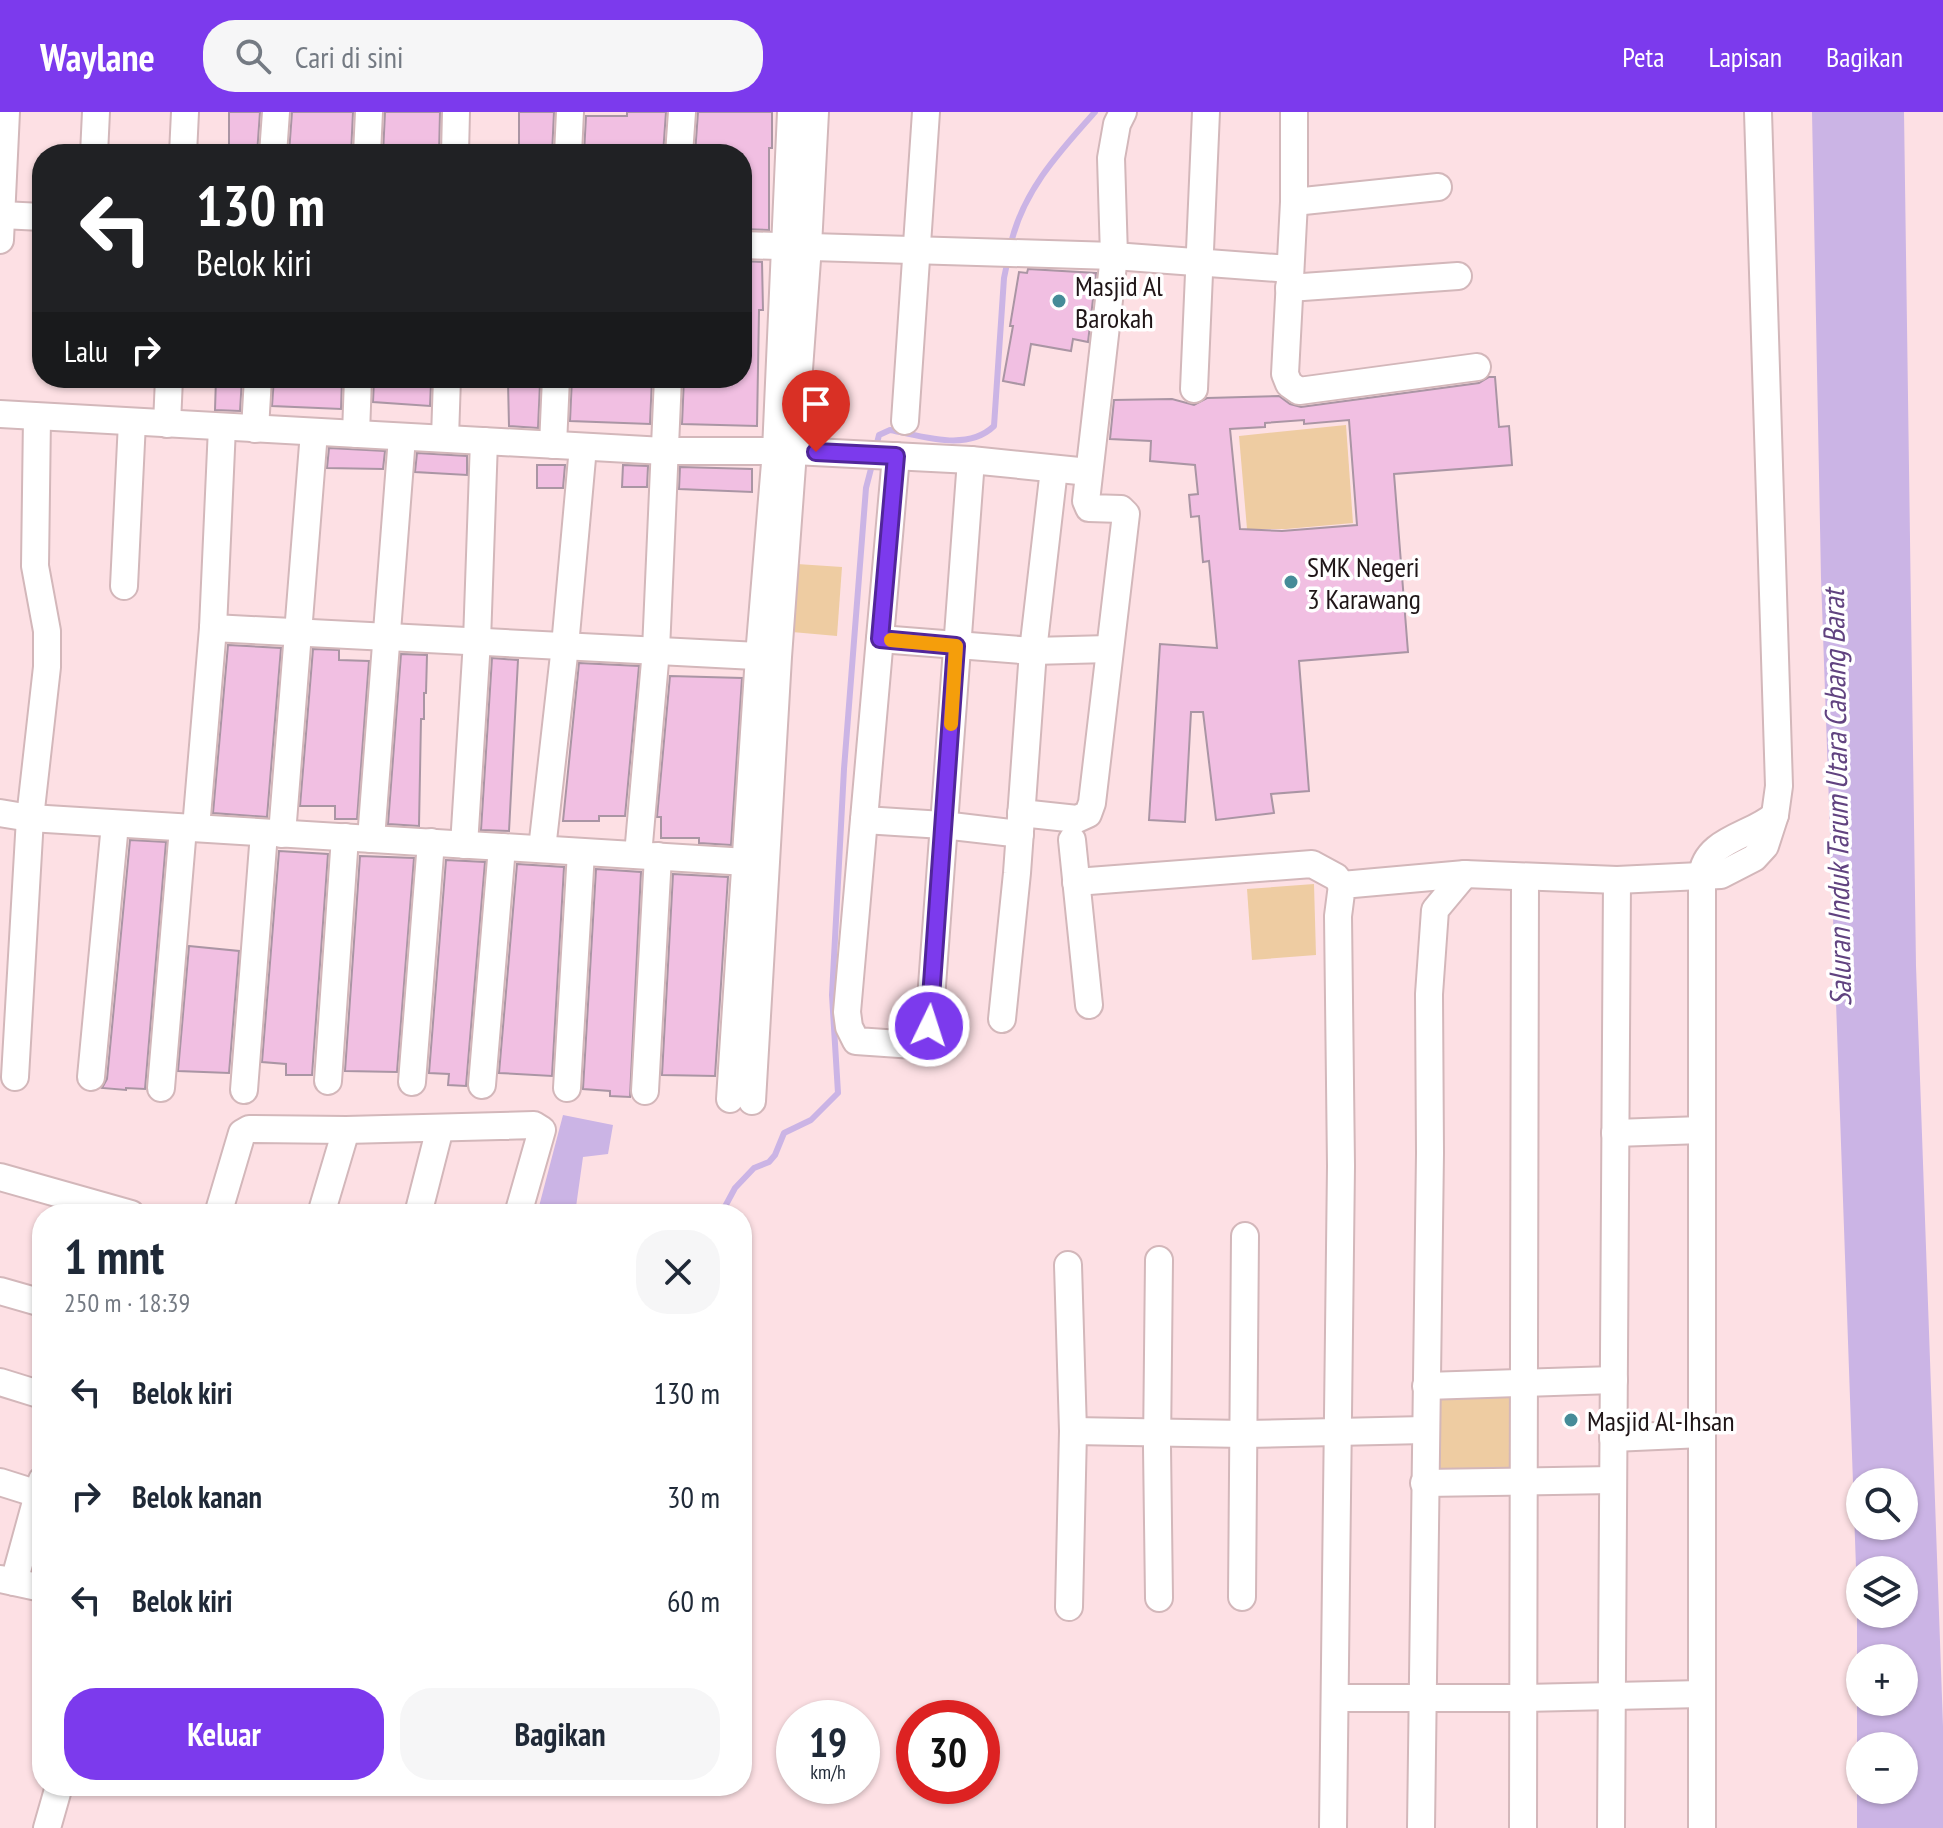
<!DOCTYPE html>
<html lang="id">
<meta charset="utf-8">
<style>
:root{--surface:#fff;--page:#f6f6f7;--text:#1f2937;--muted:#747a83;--accent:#7c3aed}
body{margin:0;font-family:"PT Sans Narrow",sans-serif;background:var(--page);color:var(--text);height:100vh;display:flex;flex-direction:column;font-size:30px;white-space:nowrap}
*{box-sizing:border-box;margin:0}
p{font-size:26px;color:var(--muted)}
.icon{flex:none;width:44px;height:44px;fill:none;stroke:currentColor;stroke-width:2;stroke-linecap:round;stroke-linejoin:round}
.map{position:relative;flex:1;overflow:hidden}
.side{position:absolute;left:32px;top:1092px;width:720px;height:592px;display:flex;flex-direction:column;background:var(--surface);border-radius:32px;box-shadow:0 2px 6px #0004}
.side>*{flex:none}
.banner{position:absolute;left:32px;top:32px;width:720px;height:244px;border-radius:32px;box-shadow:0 2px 6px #0004;background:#202124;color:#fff;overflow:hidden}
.controls{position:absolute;left:1846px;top:1356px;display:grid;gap:16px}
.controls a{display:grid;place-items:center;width:72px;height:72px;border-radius:50%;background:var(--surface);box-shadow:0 2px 6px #0004;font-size:40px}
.speed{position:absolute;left:776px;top:1588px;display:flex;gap:16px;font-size:40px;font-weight:700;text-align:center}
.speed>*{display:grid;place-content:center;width:104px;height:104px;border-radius:50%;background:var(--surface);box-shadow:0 2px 6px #0004;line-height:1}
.speed small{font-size:20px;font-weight:400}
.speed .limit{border:12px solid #d22;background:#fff;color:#111}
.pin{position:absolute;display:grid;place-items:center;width:68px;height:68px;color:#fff;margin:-82px -34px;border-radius:50% 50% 50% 0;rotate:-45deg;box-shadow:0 0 8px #0007}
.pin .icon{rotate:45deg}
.me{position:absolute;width:88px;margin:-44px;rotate:4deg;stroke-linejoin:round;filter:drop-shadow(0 0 6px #0008)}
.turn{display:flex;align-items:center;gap:28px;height:168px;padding:0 32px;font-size:36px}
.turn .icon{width:104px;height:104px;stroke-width:2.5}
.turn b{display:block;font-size:56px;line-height:68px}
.then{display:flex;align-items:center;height:76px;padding:0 32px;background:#0003;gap:16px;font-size:30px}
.round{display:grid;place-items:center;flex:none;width:84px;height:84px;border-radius:32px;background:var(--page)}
.headline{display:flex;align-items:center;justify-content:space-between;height:136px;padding:0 32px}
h1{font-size:48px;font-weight:800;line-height:60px}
.action{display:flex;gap:16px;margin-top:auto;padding:16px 32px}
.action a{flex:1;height:92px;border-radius:32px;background:var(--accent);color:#fff;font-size:32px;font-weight:800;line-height:92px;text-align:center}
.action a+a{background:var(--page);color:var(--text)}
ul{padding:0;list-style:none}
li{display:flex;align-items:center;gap:24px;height:104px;padding:0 32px}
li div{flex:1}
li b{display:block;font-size:30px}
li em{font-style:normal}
header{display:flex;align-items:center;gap:48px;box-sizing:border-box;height:112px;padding:0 40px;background:var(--accent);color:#fff}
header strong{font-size:38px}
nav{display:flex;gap:44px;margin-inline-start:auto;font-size:28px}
.search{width:560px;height:72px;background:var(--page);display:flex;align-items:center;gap:20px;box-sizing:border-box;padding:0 28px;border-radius:32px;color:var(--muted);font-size:30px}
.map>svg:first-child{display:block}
</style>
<header>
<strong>Waylane</strong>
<div class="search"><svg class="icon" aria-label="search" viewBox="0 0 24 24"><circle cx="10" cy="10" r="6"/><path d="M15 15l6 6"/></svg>Cari di sini</div>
<nav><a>Peta</a><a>Lapisan</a><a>Bagikan</a></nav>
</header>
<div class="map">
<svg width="1943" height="1716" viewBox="0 0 1943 1716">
<rect width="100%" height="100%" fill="#fde0e4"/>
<g fill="#eecca2">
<path d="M 1346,313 L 1353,411 L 1286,417 L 1247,417 L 1239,324 Z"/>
<path d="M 797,452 L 842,455 L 837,524 L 792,520 Z"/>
<path d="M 1314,772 L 1316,843 L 1252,848 L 1247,777 Z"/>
<path d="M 1524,1271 L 1524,1369 L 1424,1371 L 1426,1274 Z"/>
</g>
<g fill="#cbb4e5" fill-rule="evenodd">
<path d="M 1812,0 L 1904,0 L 1916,854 L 1943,1614 L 1943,1716 L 1857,1716 L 1857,1484 L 1821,466 ZM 1860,1370 L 1904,1370 L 1904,1414 L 1860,1414 ZM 1860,1458 L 1904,1458 L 1904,1502 L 1860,1502 ZM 1860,1546 L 1904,1546 L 1904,1590 L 1860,1590 ZM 1860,1634 L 1904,1634 L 1904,1678 L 1860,1678 Z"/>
<path d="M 563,1003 L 613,1013 L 608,1042 L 583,1045 L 575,1102 L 537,1102 Z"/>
</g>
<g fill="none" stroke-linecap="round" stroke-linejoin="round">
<g stroke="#cbb4e5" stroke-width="6">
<path d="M 1010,136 C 1021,81 1059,40 1095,0"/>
<path d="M 876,335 L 879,323 L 890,318 C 923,324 967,340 994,314 L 1004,166 L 1008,147"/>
<path d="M 721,1102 L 735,1076 L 754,1056 L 769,1050 L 775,1043 L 784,1021 L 811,1008 L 838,981 L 832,883 L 844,657 L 866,376 L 873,349"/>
</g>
</g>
<g fill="#f1bfe2" stroke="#aa95a4" stroke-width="2" fill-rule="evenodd">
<path d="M 229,0 L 260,0 L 257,42 L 229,41 Z"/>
<path d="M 292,0 L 353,0 L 351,42 L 289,41 Z"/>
<path d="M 385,0 L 440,0 L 439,42 L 383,42 Z"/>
<path d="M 519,0 L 554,0 L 552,42 L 519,42 Z"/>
<path d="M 627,0 L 666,0 L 663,42 L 584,42 L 586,4 L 627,4 Z"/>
<path d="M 698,0 L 772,0 L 772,36 L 769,36 L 769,118 L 742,117 L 742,42 L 695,42 Z"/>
<path d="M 742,149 L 762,150 L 763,198 L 759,198 L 757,314 L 682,312 L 684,266 L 742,266 Z"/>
<path d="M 1028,157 L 1096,161 L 1088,230 L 1073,227 L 1071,239 L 1031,232 L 1024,273 L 1003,269 L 1013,214 L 1010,214 L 1019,160 L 1027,161 Z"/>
<path d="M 1489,265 L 1495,265 L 1499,315 L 1509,314 L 1512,353 L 1394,362 L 1408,540 L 1299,549 L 1309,679 L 1271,682 L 1274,701 L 1216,708 L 1203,600 L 1191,600 L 1185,710 L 1149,708 L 1160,532 L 1217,536 L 1209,449 L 1203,450 L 1199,404 L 1191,405 L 1189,383 L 1198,382 L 1195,353 L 1150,349 L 1151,329 L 1110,327 L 1114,288 L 1172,287 L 1194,293 L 1207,286 L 1279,284 L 1290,292 L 1301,295 L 1479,271 ZM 1304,308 L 1304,312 L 1349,308 L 1357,413 L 1282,419 L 1240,417 L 1230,317 L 1265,315 L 1265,311 Z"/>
<path d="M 216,266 L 242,266 L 240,299 L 215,298 Z"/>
<path d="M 274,266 L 342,266 L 341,297 L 272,294 Z"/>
<path d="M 572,266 L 652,266 L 650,312 L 570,309 Z"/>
<path d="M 374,268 L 431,271 L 430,294 L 373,290 Z"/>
<path d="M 508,270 L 540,271 L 538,316 L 509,314 Z"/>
<path d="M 329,336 L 385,339 L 383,357 L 327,356 Z"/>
<path d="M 417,341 L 467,344 L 467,363 L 415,360 Z"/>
<path d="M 537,353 L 565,353 L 563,376 L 537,376 Z"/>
<path d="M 623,353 L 648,354 L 647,375 L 622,375 Z"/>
<path d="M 680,355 L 752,357 L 752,380 L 679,377 Z"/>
<path d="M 228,533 L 281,536 L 267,705 L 213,701 Z"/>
<path d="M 313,537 L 339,538 L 339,548 L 369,549 L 357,707 L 335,707 L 335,694 L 300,694 Z"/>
<path d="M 401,542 L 427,543 L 426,581 L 424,581 L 424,607 L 421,607 L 419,714 L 388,712 Z"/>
<path d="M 492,546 L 518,548 L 509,719 L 481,718 Z"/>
<path d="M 579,551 L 639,554 L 625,704 L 599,704 L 599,709 L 563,709 Z"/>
<path d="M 670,564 L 742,566 L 731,733 L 699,731 L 699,726 L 661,726 L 661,705 L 657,705 Z"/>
<path d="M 130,728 L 166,730 L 145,977 L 126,976 L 126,978 L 102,976 L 107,967 Z"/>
<path d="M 279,739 L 328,742 L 312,963 L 286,963 L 286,952 L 262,950 Z"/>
<path d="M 360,744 L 414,746 L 397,960 L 345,959 Z"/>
<path d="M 446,748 L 485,750 L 466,974 L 448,973 L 449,962 L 429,961 Z"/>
<path d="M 517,752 L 564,755 L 552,964 L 499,961 Z"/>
<path d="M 596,757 L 641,760 L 630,985 L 610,984 L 610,979 L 583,977 Z"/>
<path d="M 673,762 L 728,765 L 715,964 L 662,963 Z"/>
<path d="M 189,834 L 239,839 L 229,961 L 178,959 Z"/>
</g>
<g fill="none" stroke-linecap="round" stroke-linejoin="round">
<defs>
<g id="minor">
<path d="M 1294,0 L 1294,90 L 1285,262 L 1289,272 L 1299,279 L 1477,255"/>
<path d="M 94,42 L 96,0"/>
<path d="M 183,42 L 185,0"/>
<path d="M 273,42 L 276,0"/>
<path d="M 367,42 L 369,0"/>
<path d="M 455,42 L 456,0"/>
<path d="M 568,42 L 570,0"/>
<path d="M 679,42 L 682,0"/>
<path d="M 1294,90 L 1438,75"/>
<path d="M 2,103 L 42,105"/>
<path d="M 0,128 L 6,0"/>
<path d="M 742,133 L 1114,144 L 1290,157"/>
<path d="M 1289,176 L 1458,164"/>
<path d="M 1194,277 L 1206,0"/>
<path d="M 0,302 L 664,339 L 794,339 L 971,348 L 1089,360"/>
<path d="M 905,309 L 926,0"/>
<path d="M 167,312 L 169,266"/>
<path d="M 255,317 L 258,266"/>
<path d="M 356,322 L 358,266"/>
<path d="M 445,326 L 447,266"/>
<path d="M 553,333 L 556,266"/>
<path d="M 896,344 L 847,900 L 849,915 L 856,929 L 914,933 L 924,927 L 929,914 L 971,348"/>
<path d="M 124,474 L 132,310"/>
<path d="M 213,516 L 776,545"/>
<path d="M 880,527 L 1033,539 L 1109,537"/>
<path d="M 0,701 L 30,706 L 763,751"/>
<path d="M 1021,701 L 1077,707 L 1088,702 L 1092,691 L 1126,402 L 1121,397 L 1089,396 L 1086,389 L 1114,144 L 1111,46 L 1117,12 L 1123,0"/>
<path d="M 864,708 L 943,713 L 1020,722"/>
<path d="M 196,716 L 213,516 L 222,315"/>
<path d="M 282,722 L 314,320"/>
<path d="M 371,727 L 402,325"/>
<path d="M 1072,728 L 1089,893"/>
<path d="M 464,733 L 477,529 L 484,329"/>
<path d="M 542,737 L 565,534 L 583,335"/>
<path d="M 638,743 L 656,538 L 668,266"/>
<path d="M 1076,770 L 1312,752 L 1336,765 L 1342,773"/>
<path d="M 1002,907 L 1017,761 L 1033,539 L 1054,357"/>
<path d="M 15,965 L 30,706 L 47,555 L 47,519 L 35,454 L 37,305"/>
<path d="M 91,965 L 115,712"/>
<path d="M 328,969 L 345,725"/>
<path d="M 412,970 L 431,730"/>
<path d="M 482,973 L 502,735"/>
<path d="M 161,976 L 183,716"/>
<path d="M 567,976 L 581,740"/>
<path d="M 244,978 L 264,721"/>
<path d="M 645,979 L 658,744"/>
<path d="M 730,987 L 759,544 L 776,339 L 791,0"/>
<path d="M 752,989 L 778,545 L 808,134 L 815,0"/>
<path d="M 1615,1021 L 1702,1018"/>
<path d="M 0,1065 L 131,1102"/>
<path d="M 218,1102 L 242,1021 L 249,1017 L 346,1018 L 534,1013 L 542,1018 L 518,1102"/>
<path d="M 321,1102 L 346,1018"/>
<path d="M 418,1102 L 440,1016"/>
<path d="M 1068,1153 L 1073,1319 L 1069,1495"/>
<path d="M 0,1179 L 42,1191"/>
<path d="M 0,1270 L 42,1283"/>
<path d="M 1426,1274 L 1614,1268"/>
<path d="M 1073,1319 L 1245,1322 L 1425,1318"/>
<path d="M 1613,1326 L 1702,1322"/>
<path d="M 0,1370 L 38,1382"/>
<path d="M 1424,1371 L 1613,1368"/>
<path d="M 0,1467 L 42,1476"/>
<path d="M 14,1470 L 42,1368"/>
<path d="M 1242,1485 L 1245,1124"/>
<path d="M 1159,1486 L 1157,1335 L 1159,1148"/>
<path d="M 1336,1586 L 1523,1586 L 1702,1582"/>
<path d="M 47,1716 L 59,1674"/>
<path d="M 1333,1716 L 1341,1054 L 1338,804 L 1342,773 L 1465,762 L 1617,768 L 1721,763 L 1754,746 L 1765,734 L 1775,703 L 1779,674 L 1758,0"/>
<path d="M 1421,1716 L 1430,1041 L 1429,882 L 1435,798 L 1465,762"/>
<path d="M 1523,1716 L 1525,766"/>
<path d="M 1611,1716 L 1617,768"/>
<path d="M 1702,1716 L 1702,764 C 1705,727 1752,724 1775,703"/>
</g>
</defs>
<use href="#minor" stroke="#d3b7ba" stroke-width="30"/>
<use href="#minor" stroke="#fff" stroke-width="26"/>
</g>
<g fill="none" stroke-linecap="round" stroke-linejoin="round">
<defs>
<path id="route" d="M 816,340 L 896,344 L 880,527 L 956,534 L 929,914"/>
</defs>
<use href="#route" stroke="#51269a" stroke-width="20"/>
<use href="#route" stroke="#7c3aed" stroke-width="14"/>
<path stroke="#f59e0b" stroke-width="14" d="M 891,528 L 956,534 L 951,612"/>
</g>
<g fill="#468b98" stroke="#fff" stroke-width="3">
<circle cx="1059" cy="189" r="8"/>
<circle cx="1291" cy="470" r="8"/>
<circle cx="1571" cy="1308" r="8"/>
</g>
<g text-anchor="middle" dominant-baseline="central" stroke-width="7" stroke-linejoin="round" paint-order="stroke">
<g font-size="28" fill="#201618" stroke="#fff" text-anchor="start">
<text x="1075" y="173">Masjid Al<tspan x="1075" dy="32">Barokah</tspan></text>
<text x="1307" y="454">SMK Negeri<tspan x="1307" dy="32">3 Karawang</tspan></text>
<text x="1587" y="1308">Masjid Al-Ihsan</text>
</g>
<g font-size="30" font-style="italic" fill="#614380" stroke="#fff">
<text transform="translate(1836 686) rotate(-91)">Saluran Induk Tarum Utara Cabang Barat</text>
</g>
</g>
</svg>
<div class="controls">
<a><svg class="icon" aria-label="search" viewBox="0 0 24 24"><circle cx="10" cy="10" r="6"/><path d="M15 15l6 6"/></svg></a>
<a><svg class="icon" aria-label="layers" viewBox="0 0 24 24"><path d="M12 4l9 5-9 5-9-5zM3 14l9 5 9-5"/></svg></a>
<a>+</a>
<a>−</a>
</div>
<div class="speed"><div>19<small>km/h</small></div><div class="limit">30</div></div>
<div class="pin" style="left:816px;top:340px;background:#d93025"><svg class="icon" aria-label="arrive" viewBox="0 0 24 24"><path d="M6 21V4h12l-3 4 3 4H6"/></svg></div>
<svg class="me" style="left:929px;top:914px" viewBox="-20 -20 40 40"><circle r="17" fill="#7c3aed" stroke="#fff" stroke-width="3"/><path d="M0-11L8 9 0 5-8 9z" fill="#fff"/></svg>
<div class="banner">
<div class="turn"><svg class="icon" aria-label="left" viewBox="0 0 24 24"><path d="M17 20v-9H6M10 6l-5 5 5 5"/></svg><div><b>130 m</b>Belok kiri</div></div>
<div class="then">Lalu<svg class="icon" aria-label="right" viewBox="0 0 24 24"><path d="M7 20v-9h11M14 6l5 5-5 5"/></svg></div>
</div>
<section class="side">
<div class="headline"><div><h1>1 mnt</h1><p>250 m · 18:39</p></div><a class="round"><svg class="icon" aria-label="close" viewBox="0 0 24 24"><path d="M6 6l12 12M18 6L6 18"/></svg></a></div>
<ul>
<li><svg class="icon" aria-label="left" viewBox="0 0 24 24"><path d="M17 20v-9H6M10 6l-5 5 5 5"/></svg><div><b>Belok kiri</b></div><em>130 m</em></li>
<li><svg class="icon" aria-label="right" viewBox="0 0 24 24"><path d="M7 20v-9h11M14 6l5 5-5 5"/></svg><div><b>Belok kanan</b></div><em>30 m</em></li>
<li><svg class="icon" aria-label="left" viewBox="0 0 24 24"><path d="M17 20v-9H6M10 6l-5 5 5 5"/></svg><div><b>Belok kiri</b></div><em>60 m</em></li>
</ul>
<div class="action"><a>Keluar</a><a>Bagikan</a></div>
</section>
</div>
